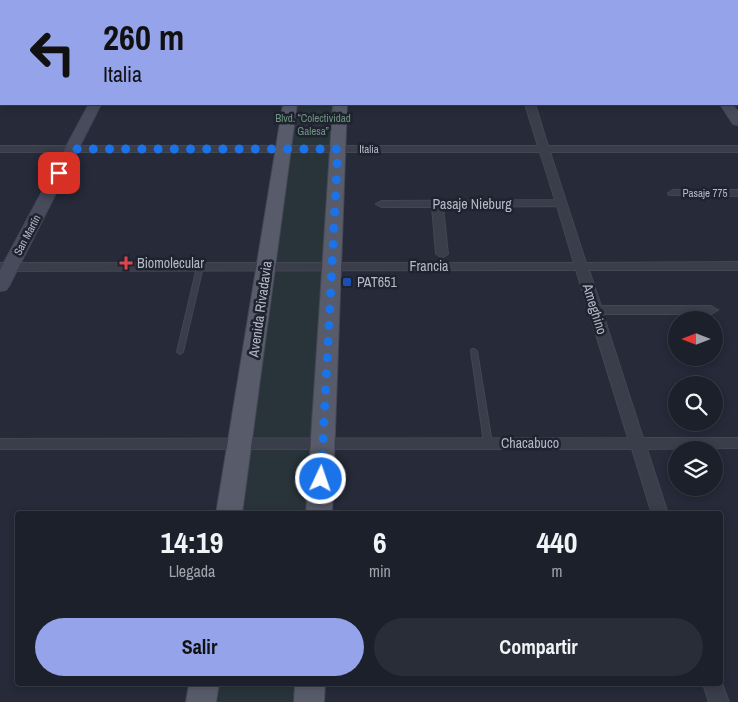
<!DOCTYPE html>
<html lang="es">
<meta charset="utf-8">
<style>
:root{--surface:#1c202b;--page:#292d37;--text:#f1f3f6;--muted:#a0a3a9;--line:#3a3e47;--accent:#95a3ea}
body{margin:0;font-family:"Archivo Narrow",sans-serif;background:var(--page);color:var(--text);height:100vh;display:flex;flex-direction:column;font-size:19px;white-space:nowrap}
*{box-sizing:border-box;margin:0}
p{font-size:16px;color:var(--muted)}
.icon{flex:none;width:28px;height:28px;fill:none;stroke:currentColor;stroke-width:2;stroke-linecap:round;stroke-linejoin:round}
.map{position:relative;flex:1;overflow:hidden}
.sheet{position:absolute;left:15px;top:511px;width:708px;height:175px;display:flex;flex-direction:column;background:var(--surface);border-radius:5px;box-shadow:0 2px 8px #0003,0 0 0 1px var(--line)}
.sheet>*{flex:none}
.top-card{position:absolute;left:0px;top:0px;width:739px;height:105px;box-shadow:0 2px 8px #0003,0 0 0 1px var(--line);background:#95a3ea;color:#111;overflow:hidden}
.needle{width:32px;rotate:270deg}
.tools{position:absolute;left:668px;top:311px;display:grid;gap:10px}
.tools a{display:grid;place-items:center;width:55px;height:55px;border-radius:50%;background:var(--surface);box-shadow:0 2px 8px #0003,0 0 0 1px var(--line);font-size:25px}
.pin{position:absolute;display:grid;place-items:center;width:42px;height:42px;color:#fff;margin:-21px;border-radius:10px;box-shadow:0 2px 8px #0006}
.me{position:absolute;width:55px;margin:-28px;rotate:3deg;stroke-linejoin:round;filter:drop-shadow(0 0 4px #0008)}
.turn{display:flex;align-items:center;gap:18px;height:105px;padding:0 20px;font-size:22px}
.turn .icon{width:65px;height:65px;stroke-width:2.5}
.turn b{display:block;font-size:35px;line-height:42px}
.eta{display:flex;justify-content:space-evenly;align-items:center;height:85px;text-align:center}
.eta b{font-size:30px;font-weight:700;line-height:35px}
.primary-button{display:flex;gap:10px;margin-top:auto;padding:10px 20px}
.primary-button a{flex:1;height:58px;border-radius:30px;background:var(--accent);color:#111;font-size:20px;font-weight:700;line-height:58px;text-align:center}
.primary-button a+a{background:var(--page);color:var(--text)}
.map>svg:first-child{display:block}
</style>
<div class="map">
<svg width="738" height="702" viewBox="0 0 738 702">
<rect width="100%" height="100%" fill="#262a39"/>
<g fill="#28343a">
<path d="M 290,104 L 340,104 L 319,514 L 229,514 Z"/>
<path d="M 204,684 L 310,684 L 309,702 L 201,702 Z"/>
</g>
<g fill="#4e5263" stroke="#5e6272">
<path d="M 173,0 L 203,0 L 202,1 L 172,1 Z"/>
<path d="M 1,72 L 1,81 L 0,81 L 0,74 Z"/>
</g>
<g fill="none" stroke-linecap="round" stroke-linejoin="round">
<defs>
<g id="lane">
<path d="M 200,265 L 203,267 L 183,352 L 180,354 L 177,352 L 197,267 Z"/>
<path d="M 472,349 L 474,349 L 477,351 L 492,443 L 491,445 L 485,445 L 484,443 L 471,351 Z"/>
</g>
<g id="street">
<rect x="494" y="0" width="8" height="1"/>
<path d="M 525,104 L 535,104 L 548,146 L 738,146 L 738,152 L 550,152 L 586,263 L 738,262 L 738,270 L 589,270 L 601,306 L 711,306 L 718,310 L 711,314 L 603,314 L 643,438 L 738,438 L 738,448 L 647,449 L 668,514 L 652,514 L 632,449 L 0,449 L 0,439 L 628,438 L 576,270 L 0,271 L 0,263 L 574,263 L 557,206 L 443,207 L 448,254 L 442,258 L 436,254 L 432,207 L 382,207 L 376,204 L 382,201 L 555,200 L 540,152 L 0,152 L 0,146 L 538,146 Z"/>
<path d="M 673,190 L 738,190 L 738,196 L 669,195 L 668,193 Z"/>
<path d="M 720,678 L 729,702 L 709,702 L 703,684 L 720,684 Z"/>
</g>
<g id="secondary">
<path d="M 649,0 L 659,0 L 660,1 L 650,1 Z"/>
<path d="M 0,61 L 1,62 L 1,69 L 0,69 Z"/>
<path d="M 89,104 L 101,104 L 9,286 L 6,290 L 0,291 L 0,270 Z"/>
<path d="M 720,104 L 732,104 L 738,112 L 738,125 L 733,124 Z"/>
</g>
<g id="primary">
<path d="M 283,104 L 297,104 L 242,514 L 216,514 Z"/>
<path d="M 333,104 L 347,104 L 332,514 L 306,514 Z"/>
<path d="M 189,684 L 219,684 L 216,702 L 186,702 Z"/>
<path d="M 295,684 L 325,684 L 324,702 L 294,702 Z"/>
</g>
</defs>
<use href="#lane" stroke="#434653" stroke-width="2"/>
<use href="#street" stroke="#434653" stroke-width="2"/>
<use href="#secondary" stroke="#434653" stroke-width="2"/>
<use href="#primary" stroke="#434653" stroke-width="2"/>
<use href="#lane" fill="#3a3d4a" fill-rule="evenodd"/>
<use href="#street" fill="#3a3d4a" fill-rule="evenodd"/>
<use href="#secondary" fill="#484b5c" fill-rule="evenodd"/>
<use href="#primary" fill="#585b6a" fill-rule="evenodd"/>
</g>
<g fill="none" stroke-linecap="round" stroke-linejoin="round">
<path stroke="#1a73e8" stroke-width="9" stroke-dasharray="0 16.2" d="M 59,173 L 72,149 L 338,149 L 321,479"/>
</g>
<path fill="#e0444e" stroke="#1f222f" stroke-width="2" d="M123.5 255.5h5v5h5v5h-5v5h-5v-5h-5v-5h5z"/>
<rect fill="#1a4fb4" stroke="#1f222f" stroke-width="2" x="342" y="277" width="10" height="10" rx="2.5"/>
<g text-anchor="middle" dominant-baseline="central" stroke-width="5" stroke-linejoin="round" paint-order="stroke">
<g font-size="11" fill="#6f937f" stroke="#1f222f">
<text x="313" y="118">Blvd. “Colectividad<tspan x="313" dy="13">Galesa”</tspan></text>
</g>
<g font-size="11" fill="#b5b8c5" stroke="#1f222f">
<text x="369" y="149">Italia</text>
<text x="705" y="193">Pasaje 775</text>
<text transform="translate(27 235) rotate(-62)">San Martín</text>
</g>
<g font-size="14" fill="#b5b8c5" stroke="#1f222f">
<text x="472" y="204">Pasaje Nieburg</text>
<text x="429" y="266">Francia</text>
<text transform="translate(260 309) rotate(-82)">Avenida Rivadavia</text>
<text transform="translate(595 309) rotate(73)">Ameghino</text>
<text x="530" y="443">Chacabuco</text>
</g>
<g font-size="14" fill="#b5b8c5" stroke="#1f222f" text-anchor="start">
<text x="137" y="263">Biomolecular</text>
<text x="357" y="282">PAT651</text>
</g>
</g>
</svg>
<div class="tools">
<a><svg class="needle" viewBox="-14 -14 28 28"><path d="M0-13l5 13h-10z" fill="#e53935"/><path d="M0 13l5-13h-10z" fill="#a0a3a9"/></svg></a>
<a><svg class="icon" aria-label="search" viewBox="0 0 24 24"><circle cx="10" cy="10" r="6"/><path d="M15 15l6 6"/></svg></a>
<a><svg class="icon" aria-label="layers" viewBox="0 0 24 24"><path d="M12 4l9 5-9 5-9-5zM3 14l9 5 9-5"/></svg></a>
</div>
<div class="pin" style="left:59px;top:173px;background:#d93025"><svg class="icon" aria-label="arrive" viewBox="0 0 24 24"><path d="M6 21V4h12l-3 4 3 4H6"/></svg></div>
<svg class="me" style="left:321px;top:479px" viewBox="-20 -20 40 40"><circle r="17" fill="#1a73e8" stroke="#fff" stroke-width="3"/><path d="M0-11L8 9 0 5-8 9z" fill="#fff"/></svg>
<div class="top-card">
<div class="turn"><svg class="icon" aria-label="left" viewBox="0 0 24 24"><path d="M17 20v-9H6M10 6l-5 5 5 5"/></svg><div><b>260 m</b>Italia</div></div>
</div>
<section class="sheet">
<div class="eta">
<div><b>14:19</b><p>Llegada</p></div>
<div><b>6</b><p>min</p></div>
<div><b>440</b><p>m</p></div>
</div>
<div class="primary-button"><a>Salir</a><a>Compartir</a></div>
</section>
</div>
